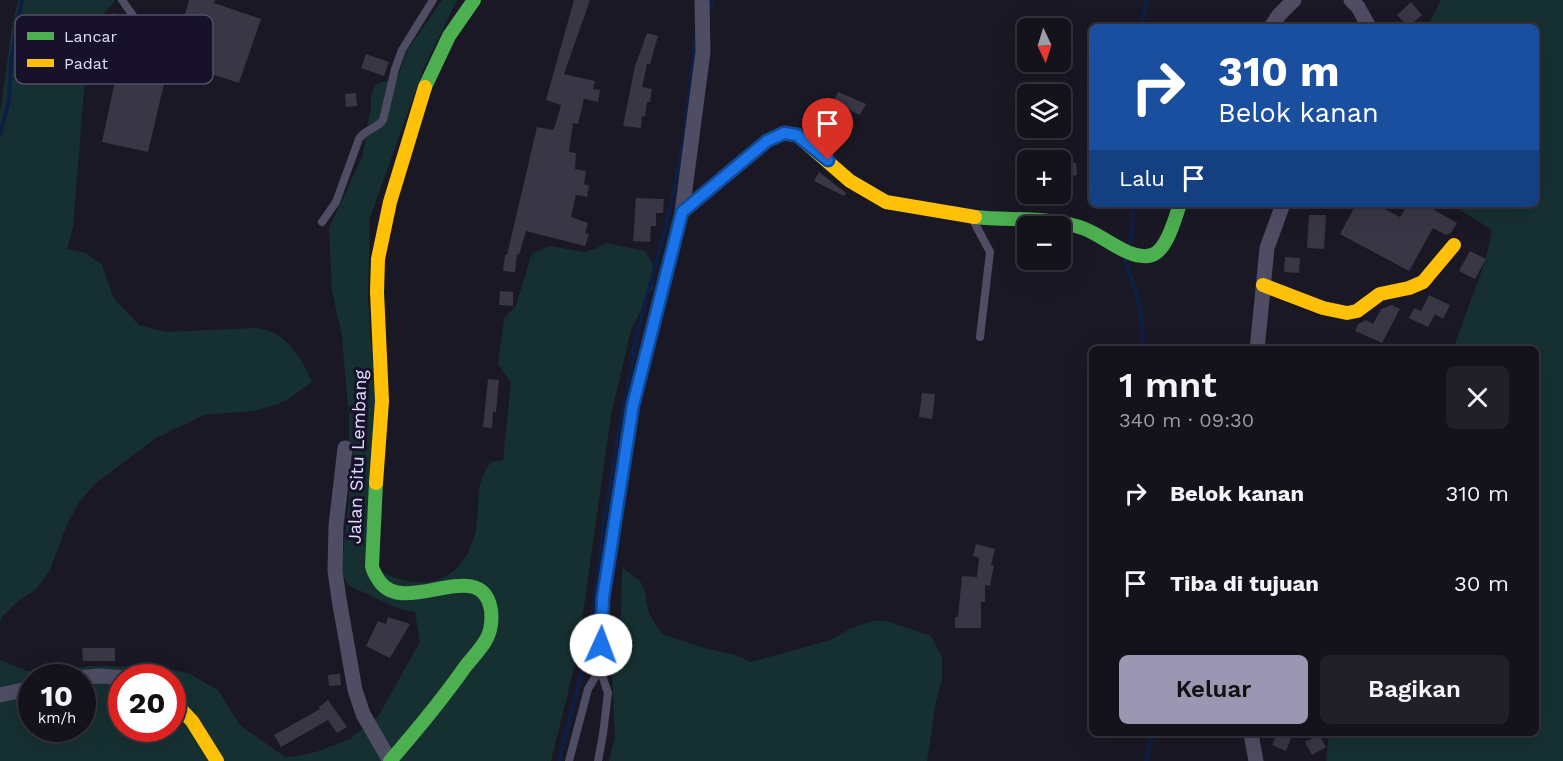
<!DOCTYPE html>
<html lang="id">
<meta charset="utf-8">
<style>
:root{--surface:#14121b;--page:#212028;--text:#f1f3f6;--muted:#9d9ea3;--line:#33323a;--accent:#9b97b2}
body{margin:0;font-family:"Work Sans",sans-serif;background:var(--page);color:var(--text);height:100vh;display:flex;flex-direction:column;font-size:22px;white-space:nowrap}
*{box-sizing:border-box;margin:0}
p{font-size:20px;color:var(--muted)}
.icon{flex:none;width:33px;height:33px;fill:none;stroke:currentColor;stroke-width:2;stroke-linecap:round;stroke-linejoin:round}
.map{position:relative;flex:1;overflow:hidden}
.details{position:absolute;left:1089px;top:346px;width:450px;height:390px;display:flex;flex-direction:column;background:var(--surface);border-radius:9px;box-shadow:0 6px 24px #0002,0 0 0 2px var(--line)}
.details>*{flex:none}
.guide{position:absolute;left:1089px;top:24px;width:450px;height:183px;border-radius:9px;box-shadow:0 6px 24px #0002,0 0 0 2px var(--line);background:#1a4fa0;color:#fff;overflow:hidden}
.needle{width:39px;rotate:176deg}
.fabs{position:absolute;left:1017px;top:18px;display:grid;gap:12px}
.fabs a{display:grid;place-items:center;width:54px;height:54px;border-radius:9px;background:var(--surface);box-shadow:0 6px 24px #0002,0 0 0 2px var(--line);font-size:30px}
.speed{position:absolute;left:18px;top:664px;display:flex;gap:12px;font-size:30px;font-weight:700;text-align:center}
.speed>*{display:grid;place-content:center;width:78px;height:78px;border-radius:50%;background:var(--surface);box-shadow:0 6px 24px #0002,0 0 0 2px var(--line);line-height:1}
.speed small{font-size:15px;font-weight:400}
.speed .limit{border:9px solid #d22;background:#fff;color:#111}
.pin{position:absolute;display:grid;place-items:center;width:51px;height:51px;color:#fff;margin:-62px -26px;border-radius:50% 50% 50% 0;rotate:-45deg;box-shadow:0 0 6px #0007}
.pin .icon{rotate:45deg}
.me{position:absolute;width:66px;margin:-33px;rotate:2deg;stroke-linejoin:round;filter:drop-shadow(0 0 4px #0008)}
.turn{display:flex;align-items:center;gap:21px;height:126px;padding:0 30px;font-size:27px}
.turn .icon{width:78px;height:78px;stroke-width:2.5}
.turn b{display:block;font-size:42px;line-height:51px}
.then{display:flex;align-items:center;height:57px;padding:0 30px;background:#0003;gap:12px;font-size:22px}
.round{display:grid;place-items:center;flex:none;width:63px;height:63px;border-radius:9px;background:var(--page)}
.headline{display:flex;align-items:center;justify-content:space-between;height:102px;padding:0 30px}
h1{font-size:36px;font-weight:600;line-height:45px}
.cta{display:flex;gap:12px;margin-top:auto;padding:12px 30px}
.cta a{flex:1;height:69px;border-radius:9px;background:var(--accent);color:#111;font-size:24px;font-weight:600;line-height:69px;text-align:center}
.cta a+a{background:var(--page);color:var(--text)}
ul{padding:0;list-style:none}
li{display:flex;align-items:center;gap:18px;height:90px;padding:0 30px}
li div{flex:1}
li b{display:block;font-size:22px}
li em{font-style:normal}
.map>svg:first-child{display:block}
</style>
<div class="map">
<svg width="1563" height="761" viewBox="0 0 1563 761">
<rect width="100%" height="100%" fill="#1a1824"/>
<g fill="#163032" fill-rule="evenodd">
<path d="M 18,0 L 116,0 L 87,32 L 92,42 L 86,65 L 73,227 L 67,249 L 86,253 L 102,265 L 114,299 L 139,325 L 165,332 L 257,328 C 287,332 301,357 312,382 L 287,400 L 275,405 L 253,411 L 204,415 L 156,438 L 96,483 L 80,501 L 67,524 L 50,570 L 36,589 L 17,602 L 1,618 L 0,625 L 0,114 L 11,34 Z"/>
<path d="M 442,0 L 457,0 L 424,68 L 370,217 L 368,300 L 375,391 L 367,561 C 373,565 379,572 386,574 C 429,593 463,580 475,533 C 482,506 472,487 491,462 L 503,460 L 511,383 L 498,364 L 504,318 L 516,306 L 532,253 L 550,246 L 584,252 L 595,249 L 606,243 L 645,251 L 653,265 L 653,288 L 631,330 L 611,415 L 577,656 L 551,761 L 0,761 L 0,660 L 27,671 L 59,670 L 90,666 L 155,667 L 188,673 L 218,690 L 240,725 L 285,757 L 291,757 L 316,752 L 350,739 L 379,715 L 420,642 L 415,612 L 397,608 L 352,587 L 348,584 L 341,571 L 349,500 L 349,418 L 342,337 L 332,291 L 329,228 L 362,157 L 371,108 L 371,97 L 375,85 L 397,77 L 407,51 ZM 32,678 L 82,678 L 82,729 L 32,729 ZM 122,678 L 172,678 L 172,729 L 122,729 Z"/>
<path d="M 1441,0 L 1563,0 L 1563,761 L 1326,761 L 1329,734 L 1536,734 L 1536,350 L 1453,349 L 1486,259 L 1492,230 L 1451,204 L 1536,204 L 1536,27 L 1427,27 Z"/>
<path d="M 622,568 L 640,581 L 645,592 L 649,614 L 662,634 L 708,649 L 732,654 L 751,662 L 830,640 L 850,629 L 872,621 L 886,621 L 931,636 L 942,657 L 942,680 L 936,701 L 927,761 L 609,761 L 615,736 L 611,652 L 621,615 Z"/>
</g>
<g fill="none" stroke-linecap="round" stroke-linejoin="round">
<g stroke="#0e1f45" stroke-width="4">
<path d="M 707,15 L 714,0"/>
<path d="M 1141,27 L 1147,0"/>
<path d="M 0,135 L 9,100 L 11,60 L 22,0"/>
<path d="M 1129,244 L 1132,232 L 1133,204"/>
<path d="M 1126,258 L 1125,262 C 1137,291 1145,318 1142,350"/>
<path d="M 559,761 L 582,671 L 593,613 L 603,528 L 618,436 L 636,344 L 631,357 L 670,210 L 684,140 L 696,35"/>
<path d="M 1146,761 L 1153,734"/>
</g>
</g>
<g fill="#393646">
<path d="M 189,0 L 215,0 L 214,3 L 261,19 L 239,83 L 202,71 L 208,53 L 177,44 Z"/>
<path d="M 574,0 L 590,0 L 564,74 L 595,81 L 593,89 L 600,90 L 598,102 L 584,99 L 578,124 L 573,123 L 569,152 L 576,153 L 575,169 L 586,171 L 584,184 L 589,186 L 587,197 L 576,195 L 571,217 L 588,223 L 585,233 L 589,234 L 585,246 L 526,231 L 519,255 L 517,254 L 515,272 L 503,271 L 505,255 L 507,255 L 537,127 L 553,130 L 556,123 L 561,105 L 546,100 Z"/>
<path d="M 1411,2 L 1422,15 L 1408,27 L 1397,15 Z"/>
<path d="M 114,13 L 130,26 L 120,38 L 103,24 Z"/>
<path d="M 647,33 L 658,36 L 650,64 L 647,64 L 642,87 L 652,89 L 650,102 L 647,102 L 645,117 L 642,116 L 641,128 L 623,126 L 635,66 Z"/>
<path d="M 366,54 L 389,62 L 384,76 L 361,68 Z"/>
<path d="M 118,67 L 166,75 L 148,152 L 102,142 Z"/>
<path d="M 838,92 L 866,104 L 860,115 L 833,102 Z"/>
<path d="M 356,93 L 357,106 L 346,107 L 345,94 Z"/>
<path d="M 1076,163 L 1077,175 L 1072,176 L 1073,191 L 1060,192 L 1060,164 Z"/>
<path d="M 819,172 L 846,193 L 844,196 L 814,181 Z"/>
<path d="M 636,198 L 664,199 L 663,213 L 656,213 L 656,226 L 651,226 L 650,242 L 633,241 Z"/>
<path d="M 1356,204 L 1375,204 L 1400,217 L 1408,204 L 1424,204 L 1457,223 L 1451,233 L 1446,235 L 1433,228 L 1409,271 L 1340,234 Z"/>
<path d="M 1309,215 L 1326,215 L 1324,249 L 1307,248 Z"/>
<path d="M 1470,251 L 1486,259 L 1475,279 L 1459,271 Z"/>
<path d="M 1285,257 L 1300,258 L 1299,273 L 1284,272 Z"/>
<path d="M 500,291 L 513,292 L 513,306 L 499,305 Z"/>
<path d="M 1429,295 L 1450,305 L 1443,319 L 1435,314 L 1428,327 L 1409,318 L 1414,308 L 1421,311 Z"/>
<path d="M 1392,305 L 1400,309 L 1382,343 L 1355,331 L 1358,324 L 1366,320 L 1373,324 L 1381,309 Z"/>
<path d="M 488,379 L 499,380 L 496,412 L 493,412 L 492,428 L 483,427 Z"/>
<path d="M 922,393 L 935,394 L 932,419 L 919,417 Z"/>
<path d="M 976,544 L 995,549 L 991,565 L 994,565 L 990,586 L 985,585 L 985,602 L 981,602 L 981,628 L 955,628 L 955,617 L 958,617 L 962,576 L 977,577 L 979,558 L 973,556 Z"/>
<path d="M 388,617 L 410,624 L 390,658 L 366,646 L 378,621 L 386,624 Z"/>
<path d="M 82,648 L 115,648 L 115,661 L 83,661 Z"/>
<path d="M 340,674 L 341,685 L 329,686 L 328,675 Z"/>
<path d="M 328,700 L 347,727 L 337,733 L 328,720 L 281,747 L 274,735 L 320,709 L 319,707 Z"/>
<path d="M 1277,734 L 1292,736 L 1286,751 L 1272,745 Z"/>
<path d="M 1319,735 L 1326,747 L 1312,755 L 1305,742 Z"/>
</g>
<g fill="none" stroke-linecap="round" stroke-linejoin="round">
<g stroke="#4f4d64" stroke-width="8">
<path d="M 122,0 L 134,17"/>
<path d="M 973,220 L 990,252 L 980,337"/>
<path d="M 322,222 L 336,202 L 359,139 C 365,129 377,129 383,120 L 395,69 L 402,50 L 433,0"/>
<path d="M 569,761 L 588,689 L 600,669"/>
<path d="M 598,761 L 603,734 L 608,693 L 600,669 L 603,598 L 633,405 L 682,212"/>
</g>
<g stroke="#4f4d64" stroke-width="15">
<path d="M 1351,0 L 1358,7 L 1369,27"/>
<path d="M 1271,27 L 1279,15 L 1294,0"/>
<path d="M 682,212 L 703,52 L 702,0"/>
<path d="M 1257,350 L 1267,248 L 1283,204"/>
<path d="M 345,448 L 336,526 L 335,571 L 339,599 L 355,690 L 363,714 L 390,761"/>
<path d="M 77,678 L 98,676 L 128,678"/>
<path d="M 0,695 L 32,688"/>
<path d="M 1251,734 L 1256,761"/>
</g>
<g stroke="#4caf50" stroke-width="14">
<path d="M 425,87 L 449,36 L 474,0"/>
<path d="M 975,217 C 1011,221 1051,216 1085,229 C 1104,236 1131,262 1152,255 C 1167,250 1175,218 1180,204"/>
<path d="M 376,483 L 372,566 C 373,572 376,576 380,582 C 406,617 482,554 491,610 C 492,619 491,630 487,638 C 482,648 472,658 465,667 C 442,700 416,731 390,761"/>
</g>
<g stroke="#ffc107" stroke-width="14">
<path d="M 682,212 L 767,141 L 784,133 L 797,135 L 850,181 L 886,202 L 975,217"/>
<path d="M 1263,285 L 1323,308 L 1347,313 L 1357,311 L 1380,294 L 1409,288 L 1423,282 L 1454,245"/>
<path d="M 376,483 L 382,401 L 377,292 L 378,259 L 390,202 L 425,87"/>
<path d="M 172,700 L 192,721 L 217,761"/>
</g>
</g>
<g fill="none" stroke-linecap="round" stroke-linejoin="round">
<defs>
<path id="route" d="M 601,645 L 603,598 L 633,405 L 682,212 L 767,141 L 784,133 L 797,135 L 828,160"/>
</defs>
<use href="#route" stroke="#114b97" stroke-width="15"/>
<use href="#route" stroke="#1a73e8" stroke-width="10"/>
</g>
<g text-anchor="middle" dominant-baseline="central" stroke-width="6" stroke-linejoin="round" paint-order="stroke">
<g font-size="18" fill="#e1dcfe" stroke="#17122a">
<text transform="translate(357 457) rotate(-88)">Jalan Situ Lembang</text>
</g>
</g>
<rect x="15" y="15" width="198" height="69" rx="9" fill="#17122a" stroke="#544f6a" stroke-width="1.5"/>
<rect x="27" y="32" width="27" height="8" fill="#4caf50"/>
<rect x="27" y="59" width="27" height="8" fill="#ffc107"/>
<g font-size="16" fill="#e1dcfe">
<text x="64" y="42">Lancar</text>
<text x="64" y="69">Padat</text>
</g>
</svg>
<div class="fabs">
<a><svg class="needle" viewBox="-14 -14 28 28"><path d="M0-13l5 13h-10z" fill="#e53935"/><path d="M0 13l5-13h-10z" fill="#9d9ea3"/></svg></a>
<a><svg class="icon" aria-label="layers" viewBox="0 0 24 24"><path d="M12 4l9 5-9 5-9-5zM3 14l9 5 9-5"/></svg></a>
<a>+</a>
<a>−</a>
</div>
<div class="speed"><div>10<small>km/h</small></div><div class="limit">20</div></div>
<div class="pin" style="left:828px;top:160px;background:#d93025"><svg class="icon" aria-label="arrive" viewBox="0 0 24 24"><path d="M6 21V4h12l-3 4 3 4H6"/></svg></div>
<svg class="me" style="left:601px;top:645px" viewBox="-20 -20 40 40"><circle r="19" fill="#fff"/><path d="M0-13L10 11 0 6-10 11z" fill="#1a73e8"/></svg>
<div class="guide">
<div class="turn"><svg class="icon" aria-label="right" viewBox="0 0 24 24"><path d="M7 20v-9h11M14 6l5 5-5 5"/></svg><div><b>310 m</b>Belok kanan</div></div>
<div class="then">Lalu<svg class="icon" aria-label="arrive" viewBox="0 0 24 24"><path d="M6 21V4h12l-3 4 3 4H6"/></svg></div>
</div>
<section class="details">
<div class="headline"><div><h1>1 mnt</h1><p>340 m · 09:30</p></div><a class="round"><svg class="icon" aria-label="close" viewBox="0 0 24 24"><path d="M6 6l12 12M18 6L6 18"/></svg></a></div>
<ul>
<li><svg class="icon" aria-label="right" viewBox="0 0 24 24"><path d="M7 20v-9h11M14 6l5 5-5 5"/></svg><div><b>Belok kanan</b></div><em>310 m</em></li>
<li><svg class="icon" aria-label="arrive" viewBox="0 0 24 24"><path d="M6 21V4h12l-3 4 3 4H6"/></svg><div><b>Tiba di tujuan</b></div><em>30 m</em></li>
</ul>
<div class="cta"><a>Keluar</a><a>Bagikan</a></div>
</section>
</div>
